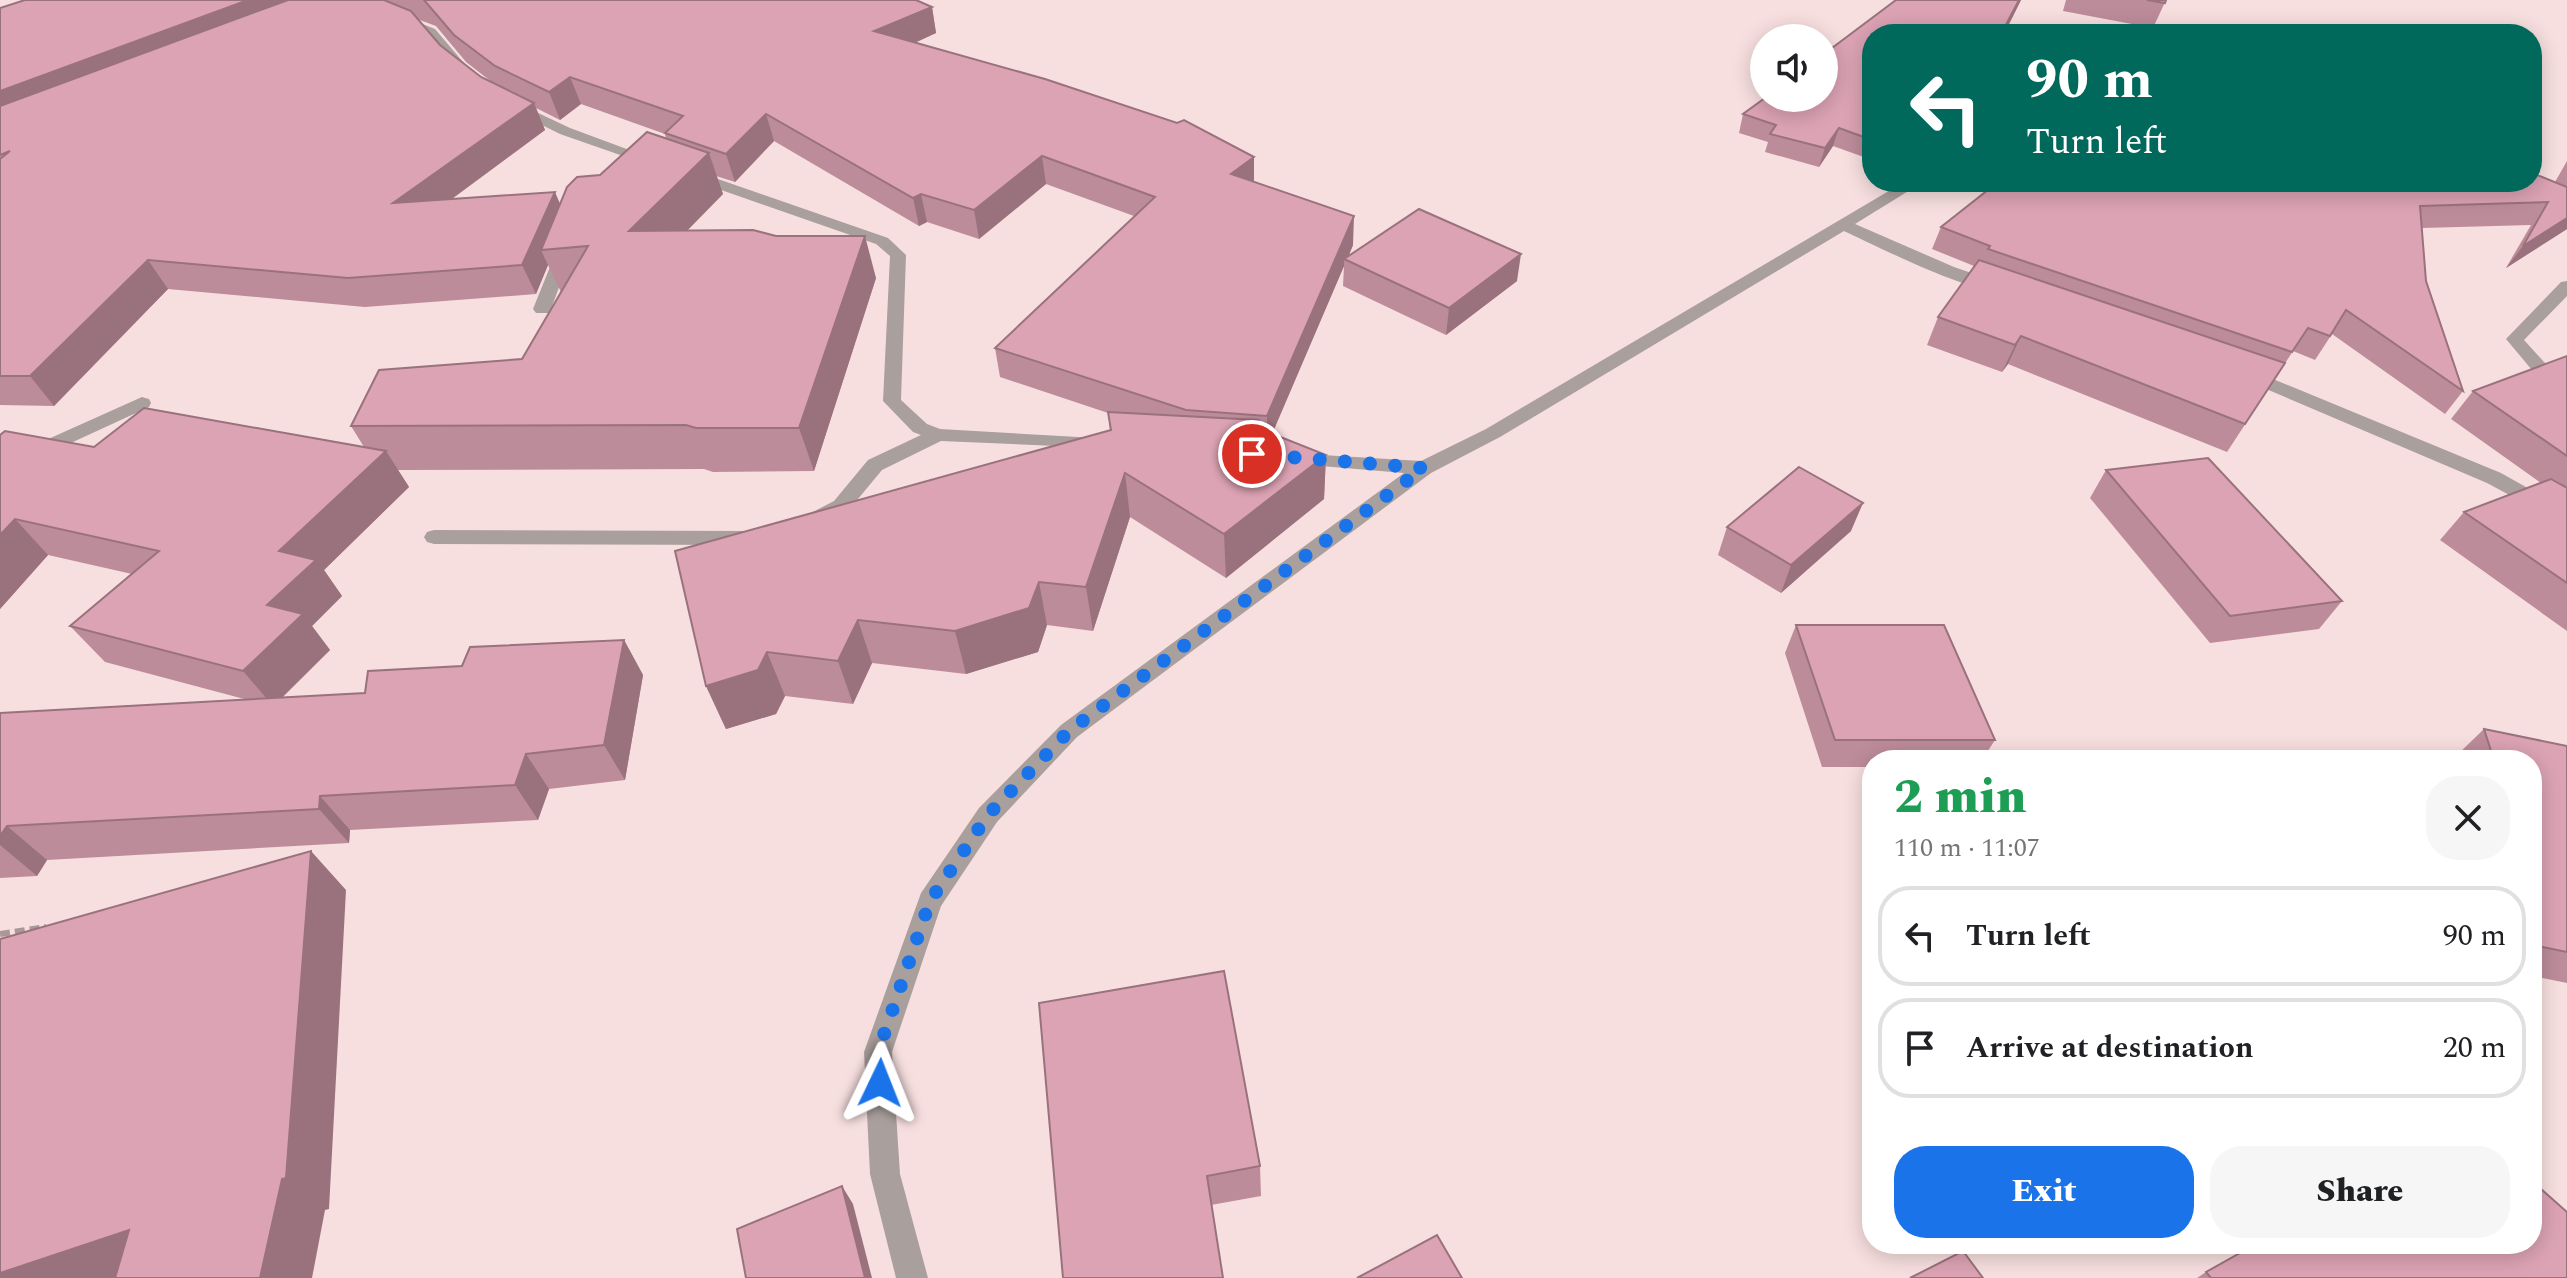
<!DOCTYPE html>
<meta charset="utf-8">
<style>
:root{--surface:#fff;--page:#f6f6f6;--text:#202124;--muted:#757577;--line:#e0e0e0;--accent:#1a73e8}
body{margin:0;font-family:Spectral,serif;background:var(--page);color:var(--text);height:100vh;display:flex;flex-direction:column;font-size:30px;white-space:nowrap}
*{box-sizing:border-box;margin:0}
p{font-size:26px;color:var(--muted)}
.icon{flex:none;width:44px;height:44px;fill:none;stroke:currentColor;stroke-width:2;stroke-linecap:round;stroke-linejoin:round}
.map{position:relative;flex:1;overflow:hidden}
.details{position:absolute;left:1862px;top:750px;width:680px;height:504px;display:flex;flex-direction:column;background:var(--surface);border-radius:32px;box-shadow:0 4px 20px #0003}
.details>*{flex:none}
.top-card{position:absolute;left:1862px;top:24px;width:680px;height:168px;border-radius:32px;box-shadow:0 4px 20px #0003;background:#00695c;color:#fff;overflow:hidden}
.fabs{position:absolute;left:1750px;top:24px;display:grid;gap:16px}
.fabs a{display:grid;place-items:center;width:88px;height:88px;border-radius:50%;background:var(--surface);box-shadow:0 4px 20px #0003;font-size:40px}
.pin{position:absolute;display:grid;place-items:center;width:68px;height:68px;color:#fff;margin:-34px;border:4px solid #fff;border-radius:50%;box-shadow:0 2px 8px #0007}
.me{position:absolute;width:88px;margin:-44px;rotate:2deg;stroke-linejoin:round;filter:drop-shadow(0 0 6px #0008)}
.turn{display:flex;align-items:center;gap:28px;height:168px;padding:0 32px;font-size:36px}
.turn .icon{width:104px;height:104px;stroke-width:2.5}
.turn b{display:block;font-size:56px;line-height:68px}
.round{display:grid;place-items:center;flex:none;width:84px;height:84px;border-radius:32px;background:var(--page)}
.head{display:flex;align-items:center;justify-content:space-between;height:136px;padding:0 32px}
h1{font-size:48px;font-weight:800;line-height:60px;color:#1e9e55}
.primary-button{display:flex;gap:16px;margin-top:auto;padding:16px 32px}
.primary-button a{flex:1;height:92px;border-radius:32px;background:var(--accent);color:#fff;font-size:32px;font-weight:800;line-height:92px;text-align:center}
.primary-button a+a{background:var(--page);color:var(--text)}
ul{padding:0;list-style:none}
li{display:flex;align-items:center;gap:24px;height:100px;margin:0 16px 12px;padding:0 16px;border:4px solid var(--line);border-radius:32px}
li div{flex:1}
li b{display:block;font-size:30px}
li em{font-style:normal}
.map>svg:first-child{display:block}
</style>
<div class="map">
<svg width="2567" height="1278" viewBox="0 0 2567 1278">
<rect width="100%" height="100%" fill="#f8dfdf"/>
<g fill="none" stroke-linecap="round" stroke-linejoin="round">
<path stroke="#aa9797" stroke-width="6" stroke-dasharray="10 5" stroke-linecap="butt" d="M 0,934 L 46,927"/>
<g fill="#a99f9c" fill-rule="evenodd">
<path d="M 346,0 L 363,0 L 435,29 L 469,69 L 457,72 L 425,35 Z"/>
<path d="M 517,103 L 570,128 L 659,161 L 656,164 L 646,164 L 560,134 L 512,110 L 512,104 Z"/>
<path d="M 692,170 L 888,238 L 906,255 L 901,400 L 927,424 L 940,429 L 1096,438 L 1103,440 L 1106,444 L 1103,448 L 941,441 L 882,470 L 848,511 L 823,524 L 809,524 L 806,519 L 809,514 L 834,501 L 868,460 L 921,435 L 913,432 L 883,401 L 890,256 L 876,244 L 687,178 L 684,175 Z"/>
<path d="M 1904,182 L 1923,182 L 1855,224 L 1954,267 L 1998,282 L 2001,286 L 1998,290 C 1974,295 1872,244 1844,231 L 1500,437 L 1431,473 L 1077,737 L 997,822 L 941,906 L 892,1052 L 900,1174 L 928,1278 L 896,1278 L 870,1174 L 864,1052 L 921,893 L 979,808 L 1061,725 L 1404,473 L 1297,464 L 1287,458 L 1290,453 L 1421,461 L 1486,429 Z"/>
<path d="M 564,247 L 572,252 L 551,309 L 548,313 L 536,313 L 533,309 L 556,252 Z"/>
<path d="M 2567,281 L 2567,296 L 2524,340 L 2544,362 L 2567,379 L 2567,393 L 2532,370 L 2506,339 L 2561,282 Z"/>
<path d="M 2244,367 L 2501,473 L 2567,510 L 2567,526 L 2487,483 L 2238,377 L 2235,373 L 2238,369 Z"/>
<path d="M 142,397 L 149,399 L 151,403 L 149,407 L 60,448 L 0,468 L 0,455 L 46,440 Z"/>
<path d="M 434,530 L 749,531 L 756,533 L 759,538 L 756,543 L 749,545 L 434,544 L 427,542 L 424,537 L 427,532 Z"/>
</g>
</g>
<g fill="#bd8c9b" fill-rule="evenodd">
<path d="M 25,0 L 916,0 L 932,7 L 936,33 L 915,43 L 1254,157 L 1254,182 L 1353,245 L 1348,257 L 1517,281 L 1446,335 L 1343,286 L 1344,266 L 1272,433 L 1326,455 L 1324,499 L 1226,578 L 1130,517 L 1093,631 L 1047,625 L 1038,652 L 966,674 L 872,663 L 853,704 L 785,696 L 776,714 L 726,729 L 706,686 L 1110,430 L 1108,413 L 1000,377 L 995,348 L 1134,216 L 1046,184 L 979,239 L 927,222 L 919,226 L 774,141 L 735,182 L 716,176 L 723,194 L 687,230 L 876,278 L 814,471 L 713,472 L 704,469 L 398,470 L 409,487 L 324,570 L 342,596 L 312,626 L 330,650 L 282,698 L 365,693 L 462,666 L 624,640 L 643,675 L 625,780 L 549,789 L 538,820 L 350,830 L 349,843 L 47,860 L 37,876 L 0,878 L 0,713 L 248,700 L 105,662 L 70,626 L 132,574 L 48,555 L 0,609 L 0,435 L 94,447 L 364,447 L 351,426 L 522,359 L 561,292 L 548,265 L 536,294 L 365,307 L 168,289 L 54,406 L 0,405 L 0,8 ZM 417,19 L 436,26 L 466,62 L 493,83 L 481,77 L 440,45 ZM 581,104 L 665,134 L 666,139 L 600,175 L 560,204 L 452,199 L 545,130 L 536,108 L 560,120 Z"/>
<path d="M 1896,0 L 2021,0 L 2004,34 L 1872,34 L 1872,160 L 1833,146 L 1819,167 L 1765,152 L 1768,142 L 1739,133 L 1743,114 L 1765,98 L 1824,98 L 1824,54 Z"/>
<path d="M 2066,0 L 2166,0 L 2153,28 L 2063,11 Z"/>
<path d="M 2567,161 L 2567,229 L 2506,268 L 2531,225 L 2422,228 L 2426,281 L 2463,391 L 2445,414 L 2332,334 L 2315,360 L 2293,351 L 2227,452 L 2008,364 L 2002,372 L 1927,345 L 1938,317 L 1974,266 L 1932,249 L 1941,227 L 2555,182 Z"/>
<path d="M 2567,356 L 2567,631 L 2440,540 L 2464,512 L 2541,483 L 2451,419 L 2473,391 Z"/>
<path d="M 2106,470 L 2342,601 L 2319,629 L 2210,643 L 2090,498 Z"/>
<path d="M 1727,527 L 1851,531 L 1781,593 L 1718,555 Z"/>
<path d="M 1796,625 L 1995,740 L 1982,760 L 1872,760 L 1872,767 L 1822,767 L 1785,653 Z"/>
<path d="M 2484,729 L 2567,746 L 2567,983 L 2532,976 L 2532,760 L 2457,760 L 2456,756 Z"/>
<path d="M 1039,1003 L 1260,1166 L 1261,1196 L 1211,1205 Z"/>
<path d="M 2206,1272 L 2567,1278 L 2197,1278 Z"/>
</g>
<g fill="#9a727e">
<path d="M 248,0 L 331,0 L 0,126 L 0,91 Z"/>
<path d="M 2019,0 L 2021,0 L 2004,34 L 2001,34 Z"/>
<path d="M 932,7 L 936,33 L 880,58 L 874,31 Z"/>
<path d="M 570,77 L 581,104 L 560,120 L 549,92 Z"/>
<path d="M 534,103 L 545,130 L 408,231 L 393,203 Z"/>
<path d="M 766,114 L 774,141 L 735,182 L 726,154 Z"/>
<path d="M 1839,128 L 1833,146 L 1819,167 L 1825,148 Z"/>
<path d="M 709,153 L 723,194 L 646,273 L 629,231 Z"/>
<path d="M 1042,156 L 1046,184 L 979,239 L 974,210 Z"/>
<path d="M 1254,157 L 1254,185 L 1231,174 Z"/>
<path d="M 555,192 L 567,220 L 541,250 L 548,265 L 536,294 L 522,265 Z"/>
<path d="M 921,194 L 927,222 L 919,226 L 913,198 Z"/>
<path d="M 1354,216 L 1353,245 L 1347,260 L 1344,259 L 1344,266 L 1267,446 L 1267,416 Z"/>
<path d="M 2567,218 L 2567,229 L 2506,268 L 2523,246 Z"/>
<path d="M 865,236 L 876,278 L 814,471 L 799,428 Z"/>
<path d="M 1521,254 L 1517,281 L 1446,335 L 1449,308 Z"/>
<path d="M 148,260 L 168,289 L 54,406 L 30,376 Z"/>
<path d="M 2021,336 L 2008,364 L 2002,372 L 2015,345 Z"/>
<path d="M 386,451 L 409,487 L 324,570 L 342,596 L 312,626 L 330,650 L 273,706 L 243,671 L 267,605 L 279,551 Z"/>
<path d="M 1326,455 L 1324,499 L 1226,578 L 1224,534 Z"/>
<path d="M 1125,473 L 1130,517 L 1093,631 L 1086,587 Z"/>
<path d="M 1863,503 L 1851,531 L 1781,593 L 1791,565 Z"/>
<path d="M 15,519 L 48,555 L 0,609 L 0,535 Z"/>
<path d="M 1039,582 L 1047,625 L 1038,652 L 966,674 L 955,631 Z"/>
<path d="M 858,620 L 872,663 L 853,704 L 838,661 Z"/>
<path d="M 624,640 L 643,675 L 625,780 L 604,745 Z"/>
<path d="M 767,652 L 785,696 L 776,714 L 726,729 L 706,686 Z"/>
<path d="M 526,754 L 549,789 L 538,820 L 515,785 Z"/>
<path d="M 320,796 L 350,830 L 349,843 L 319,809 Z"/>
<path d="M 7,826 L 47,860 L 37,876 L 0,845 L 0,836 Z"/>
<path d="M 311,851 L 346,890 L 329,1209 L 325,1210 L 312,1278 L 260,1278 Z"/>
<path d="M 842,1186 L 853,1204 L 872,1278 L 865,1278 Z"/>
<path d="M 129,1230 L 126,1278 L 0,1278 L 0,1273 Z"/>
</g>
<g fill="#dca3b4" stroke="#9a727e" stroke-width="2">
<path d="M 25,0 L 248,0 L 0,91 L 0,8 Z"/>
<path d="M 288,0 L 384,0 L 411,11 L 440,45 L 481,77 L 534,103 L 393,203 L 555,192 L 522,265 L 348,278 L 148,260 L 30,376 L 0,376 L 0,159 L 10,151 L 0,155 L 0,106 Z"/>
<path d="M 424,0 L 916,0 L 932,7 L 874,31 L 1045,79 L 1177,123 L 1184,120 L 1254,157 L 1231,174 L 1354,216 L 1267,416 L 1186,410 L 995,348 L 1155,197 L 1042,156 L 974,210 L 921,194 L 913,198 L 766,114 L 726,154 L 665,133 L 683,116 L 570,77 L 549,92 L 495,66 L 454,35 Z"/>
<path d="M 1896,0 L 2019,0 L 2001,34 L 1872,34 L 1872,140 L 1839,128 L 1825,148 L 1770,134 L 1776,125 L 1743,114 L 1765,98 L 1824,98 L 1824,54 Z"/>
<path d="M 2147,0 L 2166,0 L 2165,3 Z"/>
<path d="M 647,132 L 709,153 L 629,231 L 753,230 L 776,236 L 865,236 L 799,428 L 696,428 L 686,425 L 351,426 L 379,370 L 522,359 L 588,246 L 541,250 L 567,187 L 577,177 L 600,175 Z"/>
<path d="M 2532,173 L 2567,187 L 2567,218 L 2523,246 L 2548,202 L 2420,206 L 2426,281 L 2463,391 L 2346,310 L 2330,336 L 2308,328 L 2292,352 L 1988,249 L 1990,246 L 1941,227 L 1998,182 L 2532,182 Z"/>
<path d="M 1419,209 L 1521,254 L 1449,308 L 1344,259 Z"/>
<path d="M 1979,260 L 2285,363 L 2245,424 L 2021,336 L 2015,345 L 1938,317 Z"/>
<path d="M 2567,356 L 2567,456 L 2473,391 Z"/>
<path d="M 144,408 L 386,451 L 279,551 L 316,560 L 267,605 L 303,614 L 243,671 L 70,626 L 159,551 L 15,519 L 0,535 L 0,435 L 5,431 L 94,447 Z"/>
<path d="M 1108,412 L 1258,420 L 1255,427 L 1326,455 L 1224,534 L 1125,473 L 1086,587 L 1039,582 L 1029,608 L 955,631 L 858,620 L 838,661 L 767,652 L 758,670 L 706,686 L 675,551 L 1111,430 Z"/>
<path d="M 2208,458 L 2342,601 L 2230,616 L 2106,470 Z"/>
<path d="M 1799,467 L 1863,503 L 1791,565 L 1727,527 Z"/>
<path d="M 2551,479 L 2567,488 L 2567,583 L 2464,512 Z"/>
<path d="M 1796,625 L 1944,625 L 1995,740 L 1835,740 Z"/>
<path d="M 624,640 L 604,745 L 526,754 L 515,785 L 320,796 L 319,809 L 7,826 L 0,836 L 0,713 L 365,693 L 368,671 L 462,666 L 470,647 Z"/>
<path d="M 2484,729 L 2567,746 L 2567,952 L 2532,945 L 2532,892 L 2539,893 L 2532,872 L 2532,760 L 2494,760 Z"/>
<path d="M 311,851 L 286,1178 L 282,1179 L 260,1278 L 115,1278 L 129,1230 L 0,1273 L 0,939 Z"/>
<path d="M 1224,971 L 1260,1166 L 1207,1176 L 1223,1278 L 1063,1278 L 1039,1003 Z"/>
<path d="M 2532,1181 L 2567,1212 L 2567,1278 L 2211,1278 L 2206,1272 L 2256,1244 L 2532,1244 Z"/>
<path d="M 842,1186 L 865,1278 L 746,1278 L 737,1229 Z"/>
<path d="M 1437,1235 L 1462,1278 L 1357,1278 Z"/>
<path d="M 1963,1251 L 1983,1278 L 1910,1278 Z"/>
</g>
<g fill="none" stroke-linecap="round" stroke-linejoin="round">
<path stroke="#1a73e8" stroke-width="14" stroke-dasharray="0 25.2" d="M 880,1083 L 878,1052 L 930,901 L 988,815 L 1069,731 L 1424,468 L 1252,454"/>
</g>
</svg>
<div class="fabs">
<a><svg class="icon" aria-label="sound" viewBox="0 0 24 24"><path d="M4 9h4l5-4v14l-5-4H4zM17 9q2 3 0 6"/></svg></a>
</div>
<div class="pin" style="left:1252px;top:454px;background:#d93025"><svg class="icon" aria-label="arrive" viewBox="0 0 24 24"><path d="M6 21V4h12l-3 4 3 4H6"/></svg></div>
<svg class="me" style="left:880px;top:1083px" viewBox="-20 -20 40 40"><path d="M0-17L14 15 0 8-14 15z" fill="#1a73e8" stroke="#fff" stroke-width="4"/></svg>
<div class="top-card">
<div class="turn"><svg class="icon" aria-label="left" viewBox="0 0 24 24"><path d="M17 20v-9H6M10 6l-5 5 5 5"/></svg><div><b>90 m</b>Turn left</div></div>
</div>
<section class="details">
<div class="head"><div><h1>2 min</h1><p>110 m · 11:07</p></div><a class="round"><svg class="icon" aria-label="close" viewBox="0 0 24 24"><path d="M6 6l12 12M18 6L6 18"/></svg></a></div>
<ul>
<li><svg class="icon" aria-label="left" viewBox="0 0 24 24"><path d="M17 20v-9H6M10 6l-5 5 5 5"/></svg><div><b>Turn left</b></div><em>90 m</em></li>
<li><svg class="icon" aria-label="arrive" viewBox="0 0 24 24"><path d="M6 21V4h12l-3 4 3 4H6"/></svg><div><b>Arrive at destination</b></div><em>20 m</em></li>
</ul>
<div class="primary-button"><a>Exit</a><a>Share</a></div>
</section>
</div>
